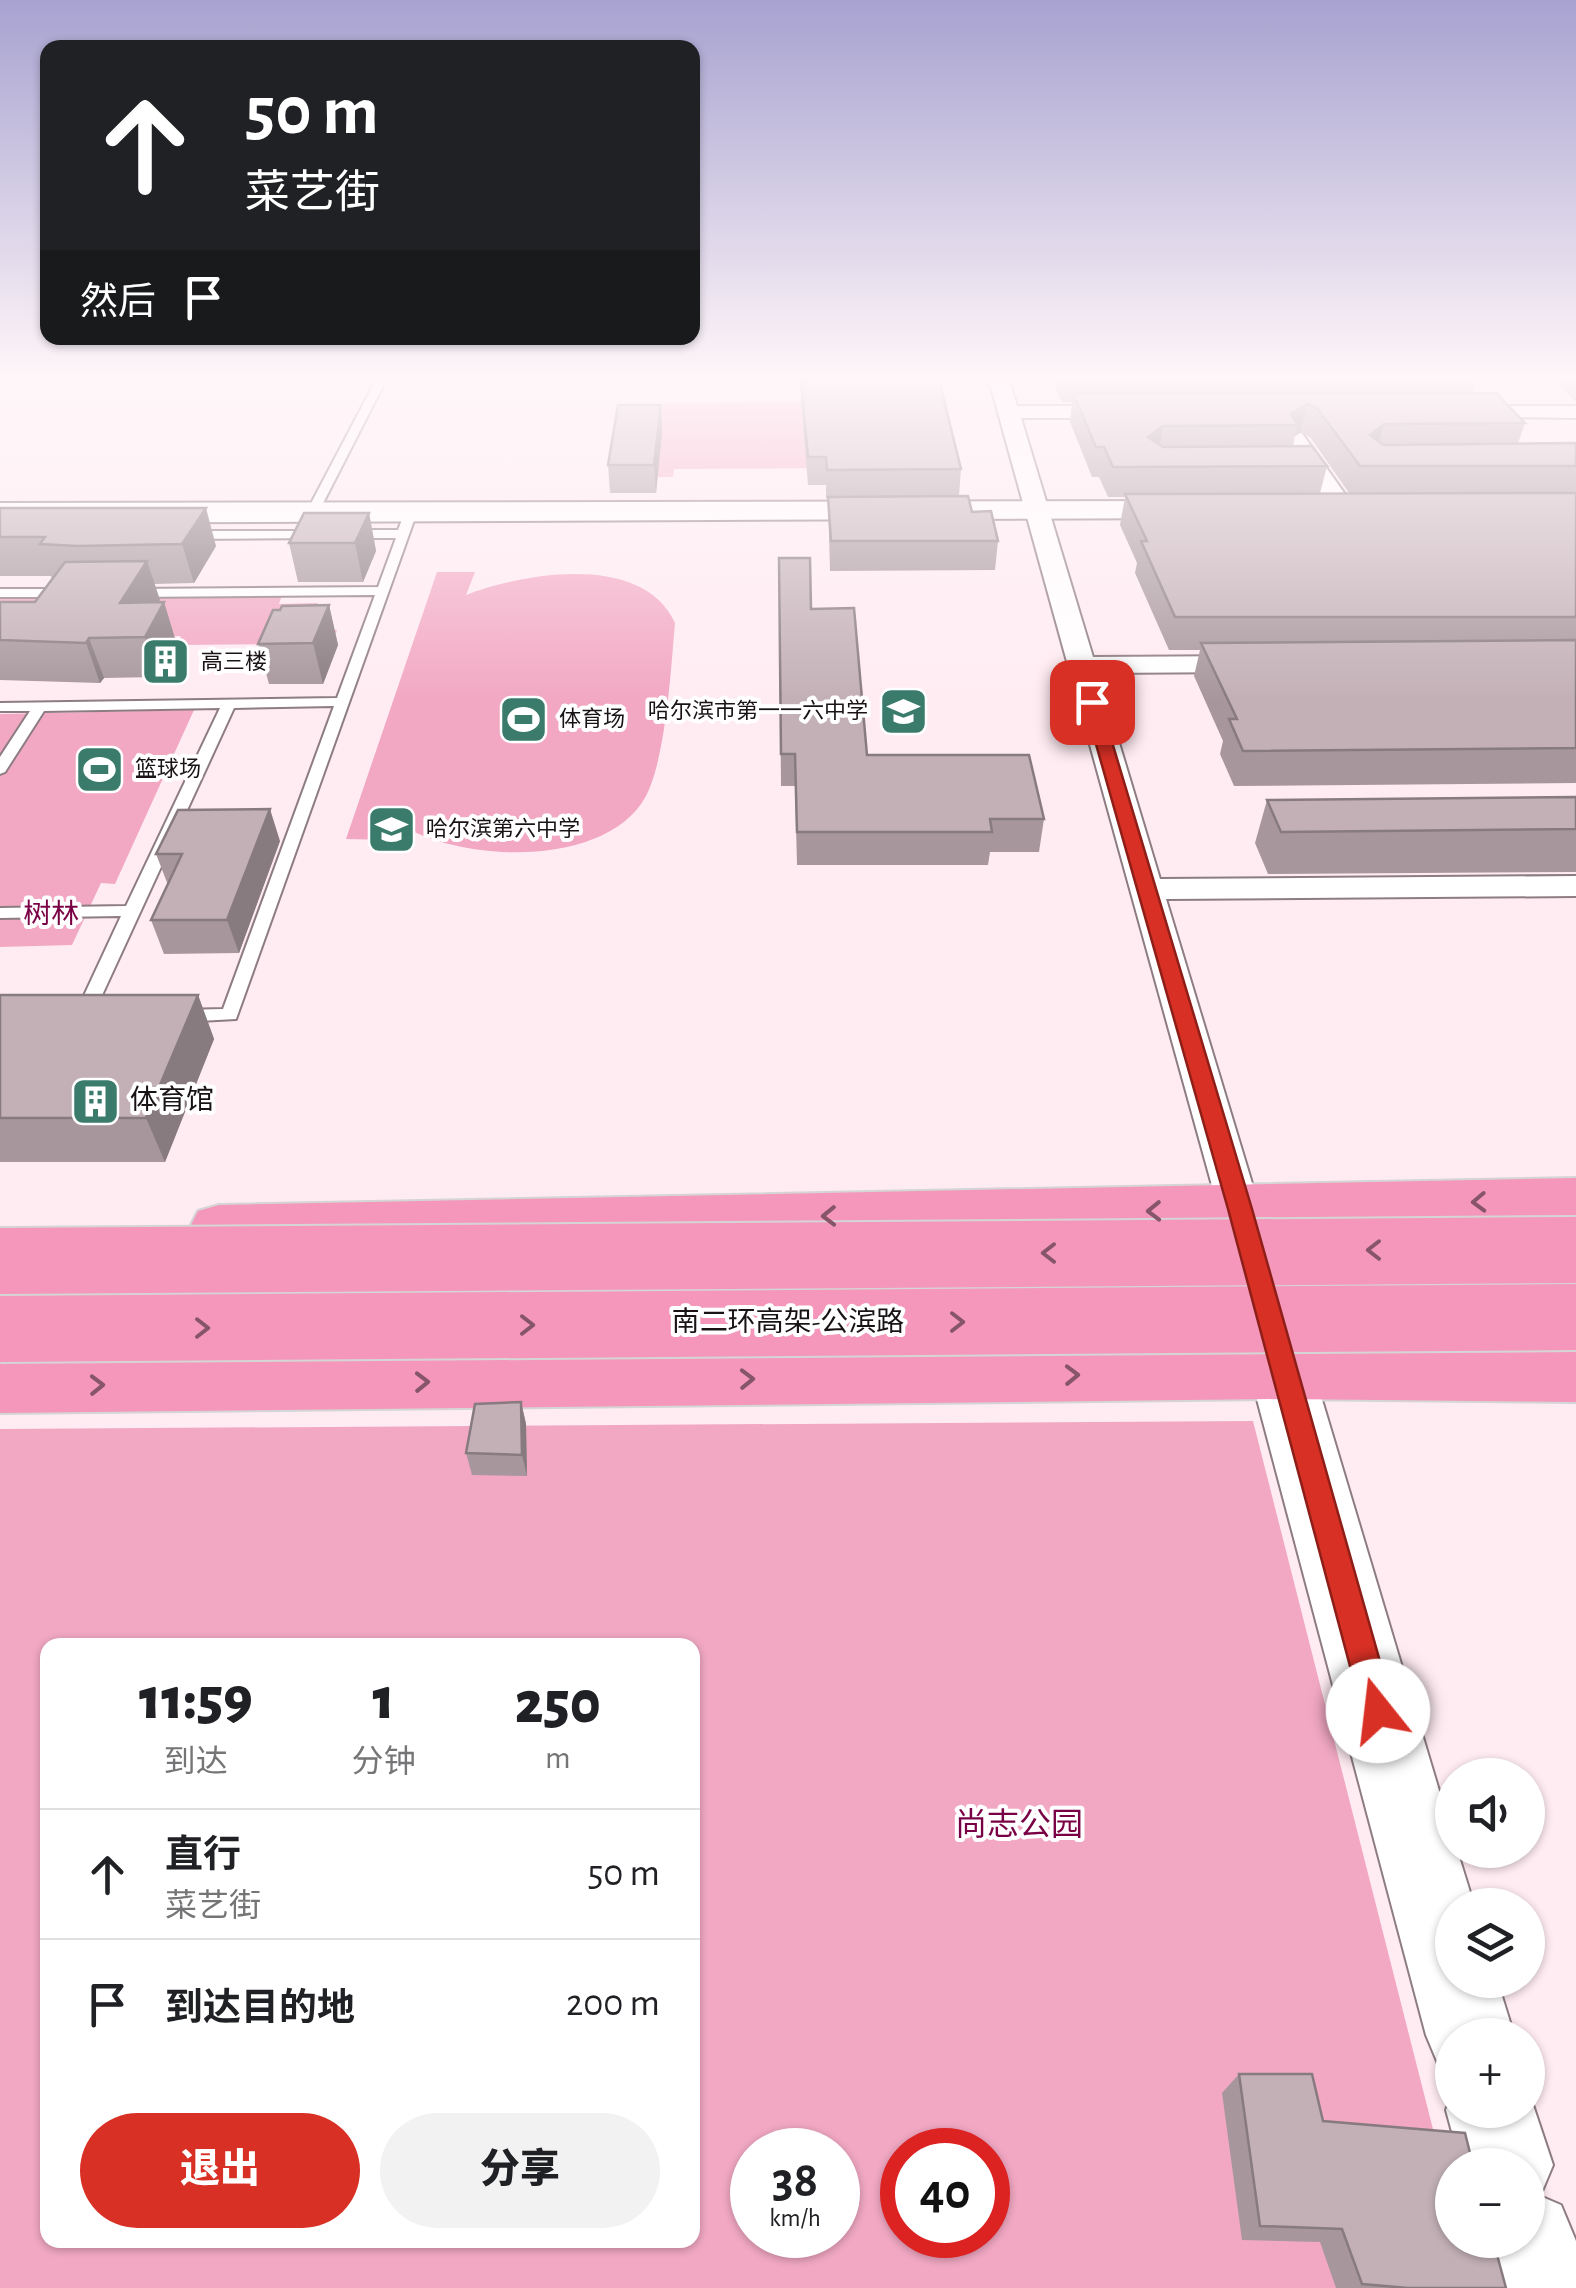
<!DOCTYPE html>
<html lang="zh">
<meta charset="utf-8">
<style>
:root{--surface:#fff;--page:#f2f2f2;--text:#202124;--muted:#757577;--line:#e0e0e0;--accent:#d93025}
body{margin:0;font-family:"Alegreya Sans","Noto Sans SC",sans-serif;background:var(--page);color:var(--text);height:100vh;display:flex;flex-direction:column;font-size:38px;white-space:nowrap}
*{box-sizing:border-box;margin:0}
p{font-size:32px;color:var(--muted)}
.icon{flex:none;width:55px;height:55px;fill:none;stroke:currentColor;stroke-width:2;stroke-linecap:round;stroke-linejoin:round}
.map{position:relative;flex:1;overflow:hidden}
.details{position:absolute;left:40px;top:1638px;width:660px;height:610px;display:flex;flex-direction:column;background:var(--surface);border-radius:20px;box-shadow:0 2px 8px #0004}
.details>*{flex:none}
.hud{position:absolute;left:40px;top:40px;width:660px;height:305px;border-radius:20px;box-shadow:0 2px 8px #0004;background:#202124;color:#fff;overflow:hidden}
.fabs{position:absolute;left:1435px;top:1758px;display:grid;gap:20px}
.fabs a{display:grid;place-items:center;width:110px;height:110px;border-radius:50%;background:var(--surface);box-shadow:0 2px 8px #0004;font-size:50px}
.speed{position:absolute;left:730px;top:2128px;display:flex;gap:20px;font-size:50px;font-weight:700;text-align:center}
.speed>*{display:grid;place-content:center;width:130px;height:130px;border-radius:50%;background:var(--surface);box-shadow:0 2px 8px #0004;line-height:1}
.speed small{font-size:25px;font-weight:400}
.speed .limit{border:15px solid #d22;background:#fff;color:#111}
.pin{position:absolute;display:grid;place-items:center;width:85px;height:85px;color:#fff;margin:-42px;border-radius:20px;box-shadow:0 5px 15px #0006}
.me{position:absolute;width:110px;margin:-55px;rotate:344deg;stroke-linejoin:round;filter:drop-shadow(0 0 8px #0008)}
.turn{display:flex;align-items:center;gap:35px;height:210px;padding:0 40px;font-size:45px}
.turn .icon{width:130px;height:130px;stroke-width:2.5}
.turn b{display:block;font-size:70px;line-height:85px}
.then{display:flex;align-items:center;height:95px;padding:0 40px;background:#0003;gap:20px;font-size:38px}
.eta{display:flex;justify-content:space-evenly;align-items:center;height:170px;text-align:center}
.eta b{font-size:60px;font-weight:800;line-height:70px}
.button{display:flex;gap:20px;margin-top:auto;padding:20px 40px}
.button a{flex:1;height:115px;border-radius:60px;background:var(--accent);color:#fff;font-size:40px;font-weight:800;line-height:115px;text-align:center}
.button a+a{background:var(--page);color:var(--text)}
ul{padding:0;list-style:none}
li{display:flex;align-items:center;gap:30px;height:130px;padding:0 40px;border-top:2px solid var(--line)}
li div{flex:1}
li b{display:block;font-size:38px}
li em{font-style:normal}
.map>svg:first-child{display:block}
</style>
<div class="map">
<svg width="1576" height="2288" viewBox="0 0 1576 2288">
<rect width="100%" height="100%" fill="#ffecf2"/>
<g fill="#f2a8c3" fill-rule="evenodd">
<path d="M 801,402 L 802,415 L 849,468 L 674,469 L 673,477 L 657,477 L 663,403 Z"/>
<path d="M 437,572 L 475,572 L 466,595 C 523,573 643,552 675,623 C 671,668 666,757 646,796 C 606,870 455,863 395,821 L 389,840 L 346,839 Z"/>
<path d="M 282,595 L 279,604 L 318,603 L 307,630 L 337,630 L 333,639 L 295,644 L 177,645 L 181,636 L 0,645 L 0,598 Z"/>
<path d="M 194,710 L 115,884 L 101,883 L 72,945 L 0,947 L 0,714 Z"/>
<path d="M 1253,1421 L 1452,2204 L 1452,2240 L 1474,2288 L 0,2288 L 0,1429 ZM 48,1645 L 692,1645 L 692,2240 L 48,2240 ZM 752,2150 L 838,2150 L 838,2235 L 752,2235 ZM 902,2150 L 988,2150 L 988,2235 L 902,2235 Z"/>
</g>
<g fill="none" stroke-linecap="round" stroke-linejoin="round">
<defs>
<g id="lane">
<path d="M 376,380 L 386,380 L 318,513 L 308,515 L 306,513 Z"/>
<path d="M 411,508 L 417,512 L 236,1019 L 181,1022 L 172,1016 L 181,1010 L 223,1009 L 334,706 L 234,708 L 92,1017 L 83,1023 L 77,1021 L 74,1017 L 121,916 L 0,918 L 0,908 L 126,906 L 220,708 L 44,711 L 5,772 L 0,774 L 0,757 L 30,711 L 0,711 L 0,703 L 337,698 L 375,595 L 130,597 L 124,593 L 130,589 L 378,587 L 396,538 L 347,538 L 341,534 L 347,530 L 398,530 L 405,512 Z"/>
<path d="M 318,531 L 322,532 L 322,538 L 187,539 L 181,535 L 187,531 Z"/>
<path d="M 0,589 L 66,589 L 72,593 L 66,597 L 0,597 Z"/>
</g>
<g id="street">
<path d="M 989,380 L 1009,380 L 1017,406 L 1124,406 L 1134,412 L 1124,418 L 1021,418 L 1093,657 L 1252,656 L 1266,664 L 1252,672 L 1098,673 L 1160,879 L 1576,876 L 1576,896 L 1166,899 L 1268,1236 L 1262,1247 L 1247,1252 L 1232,1247 L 1226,1236 Z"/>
<path d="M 1277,406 L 1284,408 L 1352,504 L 1348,509 L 1340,511 L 1328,504 L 1267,412 Z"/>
<path d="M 1462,406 L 1576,406 L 1576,418 L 1455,416 L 1452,412 L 1455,408 Z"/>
</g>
<g id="secondary">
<path d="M 1198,501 L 1209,504 L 1214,511 L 1209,518 L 0,523 L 0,503 Z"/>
<path d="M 1282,1347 L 1304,1355 L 1314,1373 L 1452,1834 L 1452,1850 L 1457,1850 L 1474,1905 L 1452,1905 L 1452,1980 L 1497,1980 L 1514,2035 L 1452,2035 L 1452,2071 L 1439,2066 L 1426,2035 L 1250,1373 L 1260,1355 Z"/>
<path d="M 1528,2090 L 1553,2165 L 1540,2196 L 1561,2205 L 1576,2241 L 1576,2288 L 1494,2288 L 1481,2240 L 1528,2240 L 1528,2165 L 1461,2165 L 1446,2110 L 1452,2095 L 1452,2110 L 1528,2110 Z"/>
</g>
<g id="highway">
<path d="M 1576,1178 L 1576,1220 L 1240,1231 L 219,1249 L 198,1243 L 190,1227 L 198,1211 L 219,1205 Z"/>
<path d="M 1282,1347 L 1576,1350 L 1576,1402 L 1282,1399 L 0,1413 L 0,1359 Z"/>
</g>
</defs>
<use href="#lane" stroke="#8d7c82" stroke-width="4"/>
<use href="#street" stroke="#8d7c82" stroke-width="4"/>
<use href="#secondary" stroke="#8d7c82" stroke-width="4"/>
<use href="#highway" stroke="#d6d5d5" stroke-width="4"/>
<use href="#lane" fill="#fff" fill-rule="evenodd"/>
<use href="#street" fill="#fff" fill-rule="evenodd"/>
<use href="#secondary" fill="#fff" fill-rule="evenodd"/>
<use href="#highway" fill="#f497ba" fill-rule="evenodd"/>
<defs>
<g id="highway-bridge">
<path d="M 0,1261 L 1576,1250"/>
<path d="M 0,1329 L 1576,1317"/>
</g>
</defs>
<use href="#highway-bridge" stroke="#d6d5d5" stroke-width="70" stroke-linecap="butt"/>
<use href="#highway-bridge" stroke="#f497ba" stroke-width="66"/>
</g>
<g fill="#a7979d" fill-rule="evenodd">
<path d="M 801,380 L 961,469 L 959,496 L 998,541 L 995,570 L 830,571 L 828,498 L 826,498 L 826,485 L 808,485 L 801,402 Z"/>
<path d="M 1056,380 L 1476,380 L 1472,393 L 1525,423 L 1518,443 L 1576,443 L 1576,783 L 1234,786 L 1220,754 L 1223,741 L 1194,676 L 1200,650 L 1169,650 L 1135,573 L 1137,563 L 1120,525 L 1125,497 L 1108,497 L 1099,477 L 1092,477 L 1070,422 L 1072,402 L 1062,402 L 1055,387 ZM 1300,433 L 1310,437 L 1349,493 L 1320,493 L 1327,466 L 1293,446 L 1295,436 Z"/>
<path d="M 1553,380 L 1576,380 L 1576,402 Z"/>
<path d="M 661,405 L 662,432 L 656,493 L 610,493 L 608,465 Z"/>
<path d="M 0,508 L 216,546 L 194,583 L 154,584 L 160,600 L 158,603 L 164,602 L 176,642 L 158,677 L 104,678 L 100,683 L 0,680 L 0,602 L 35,602 L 52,579 L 51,576 L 0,576 Z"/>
<path d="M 369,513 L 376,551 L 363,582 L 298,582 L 289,543 Z"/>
<path d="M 779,558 L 867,755 L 1044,819 L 1039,852 L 990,852 L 988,865 L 797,865 L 795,786 L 781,786 Z"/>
<path d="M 329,605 L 338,645 L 323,684 L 269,684 L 258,644 Z"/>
<path d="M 1576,797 L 1576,872 L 1268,874 L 1255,843 L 1267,800 Z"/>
<path d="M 280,841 L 239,953 L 164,954 L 151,920 L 168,885 L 156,854 Z"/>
<path d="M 0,995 L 198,995 L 214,1039 L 165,1162 L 0,1162 Z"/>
<path d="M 521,1402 L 526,1424 L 527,1476 L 472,1475 L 466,1453 Z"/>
<path d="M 1239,2074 L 1323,2121 L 1506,2288 L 1336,2288 L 1320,2242 L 1242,2240 L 1222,2093 Z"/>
</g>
<g fill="#887b7f">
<path d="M 1307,404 L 1300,433 L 1295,436 L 1298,425 L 1291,414 Z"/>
<path d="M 661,405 L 662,432 L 656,493 L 654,465 Z"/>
<path d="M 1384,424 L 1376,453 L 1370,435 Z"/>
<path d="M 1163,426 L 1158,455 L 1148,437 Z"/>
<path d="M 206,508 L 216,546 L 194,583 L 182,544 Z"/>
<path d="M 369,513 L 376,551 L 363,582 L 355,543 Z"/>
<path d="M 147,561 L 160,600 L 136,637 L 120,603 Z"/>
<path d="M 164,602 L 176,642 L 158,677 L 145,637 Z"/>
<path d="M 329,605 L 338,645 L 323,684 L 313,643 Z"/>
<path d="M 89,638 L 104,678 L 100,683 L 86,643 Z"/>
<path d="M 270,809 L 280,841 L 239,953 L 227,920 Z"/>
<path d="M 198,995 L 214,1039 L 165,1162 L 146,1118 Z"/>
<path d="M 521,1402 L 526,1424 L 527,1476 L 522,1455 Z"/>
</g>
<g fill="#c2b0b6" stroke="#887b7f" stroke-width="2.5">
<path d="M 801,380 L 939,380 L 961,469 L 827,470 L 826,457 L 808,457 Z"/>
<path d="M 1073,393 L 1496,393 L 1525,423 L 1384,424 L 1370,435 L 1384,445 L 1576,443 L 1576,466 L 1360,466 L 1317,408 L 1307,404 L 1291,414 L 1298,425 L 1163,426 L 1148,437 L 1163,447 L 1312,446 L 1327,466 L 1113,467 L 1104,447 L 1096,447 Z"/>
<path d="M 618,405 L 661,405 L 654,465 L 608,465 Z"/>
<path d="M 1576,493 L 1576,617 L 1175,617 L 1141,541 L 1147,541 L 1125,494 Z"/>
<path d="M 968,496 L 972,512 L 991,511 L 998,541 L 831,541 L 828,497 Z"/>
<path d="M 0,508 L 206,508 L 182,544 L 77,546 L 40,544 L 45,537 L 0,537 Z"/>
<path d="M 304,513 L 369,513 L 355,543 L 289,543 Z"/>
<path d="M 779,558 L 810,558 L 811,609 L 854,608 L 867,755 L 1029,755 L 1044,819 L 990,819 L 992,832 L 797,832 L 795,754 L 781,754 Z"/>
<path d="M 147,561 L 120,603 L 164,602 L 145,637 L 89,638 L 86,643 L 0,640 L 0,602 L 35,602 L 65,562 Z"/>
<path d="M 329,605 L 313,643 L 258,644 L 273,610 L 280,610 L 282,606 Z"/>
<path d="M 1576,640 L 1576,748 L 1243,751 L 1229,719 L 1237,719 L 1201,643 Z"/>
<path d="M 1576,797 L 1576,829 L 1281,832 L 1267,800 Z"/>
<path d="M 270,809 L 227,920 L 151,920 L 182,854 L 156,854 L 178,810 Z"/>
<path d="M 0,995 L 198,995 L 146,1118 L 0,1118 Z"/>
<path d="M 521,1402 L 522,1455 L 466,1453 L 475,1404 Z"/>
<path d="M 1239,2074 L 1312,2074 L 1323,2121 L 1465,2133 L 1473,2165 L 1452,2165 L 1452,2240 L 1493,2240 L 1506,2288 L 1408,2288 L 1362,2284 L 1342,2229 L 1260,2226 Z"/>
</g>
<defs><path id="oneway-chevron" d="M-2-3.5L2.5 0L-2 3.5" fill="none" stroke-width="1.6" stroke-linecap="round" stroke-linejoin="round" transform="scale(2.5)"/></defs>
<g stroke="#865568">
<use href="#oneway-chevron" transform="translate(1479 1202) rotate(178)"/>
<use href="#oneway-chevron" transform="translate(1154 1211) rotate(179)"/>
<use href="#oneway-chevron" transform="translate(829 1216) rotate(179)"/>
<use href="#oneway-chevron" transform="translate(1374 1250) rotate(180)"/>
<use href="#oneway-chevron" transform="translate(1049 1253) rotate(180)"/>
<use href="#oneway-chevron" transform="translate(957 1322)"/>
<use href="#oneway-chevron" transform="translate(527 1325)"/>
<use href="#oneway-chevron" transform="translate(202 1328)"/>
<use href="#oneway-chevron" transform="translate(1072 1375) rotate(-1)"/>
<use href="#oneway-chevron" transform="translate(747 1379) rotate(-1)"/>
<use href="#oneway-chevron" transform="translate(422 1382) rotate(-1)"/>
<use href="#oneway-chevron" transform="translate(97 1385) rotate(-1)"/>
</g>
<linearGradient id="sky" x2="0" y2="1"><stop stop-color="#a7a2d0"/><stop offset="0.54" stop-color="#fff6f9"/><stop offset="1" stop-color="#fff6f9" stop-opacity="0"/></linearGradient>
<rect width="1576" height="700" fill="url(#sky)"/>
<path fill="#d93025" stroke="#8d1f18" stroke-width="2.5" d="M 1087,699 L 1100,702 L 1252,1209 L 1394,1711 L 1389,1722 L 1378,1726 L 1367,1722 L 1362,1711 L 1228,1209 L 1084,702 Z"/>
<defs>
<symbol id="building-square" viewBox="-11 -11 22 22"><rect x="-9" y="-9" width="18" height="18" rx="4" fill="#3a7b6c" stroke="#fff"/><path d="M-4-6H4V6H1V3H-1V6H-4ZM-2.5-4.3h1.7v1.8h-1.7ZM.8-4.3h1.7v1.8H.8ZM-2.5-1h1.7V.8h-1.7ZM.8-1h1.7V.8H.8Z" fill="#fff"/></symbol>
<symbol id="school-square" viewBox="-11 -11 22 22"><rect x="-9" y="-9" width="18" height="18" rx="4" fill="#3a7b6c" stroke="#fff"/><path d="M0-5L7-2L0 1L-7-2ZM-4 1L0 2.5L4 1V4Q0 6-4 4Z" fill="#fff"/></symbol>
<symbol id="stadium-square" viewBox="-11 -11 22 22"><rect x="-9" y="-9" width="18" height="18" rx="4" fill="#3a7b6c" stroke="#fff"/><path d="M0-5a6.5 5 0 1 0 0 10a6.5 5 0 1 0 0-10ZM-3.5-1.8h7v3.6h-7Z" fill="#fff"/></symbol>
</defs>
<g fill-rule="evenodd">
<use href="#building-square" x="138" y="634" width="55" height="55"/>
<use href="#school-square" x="876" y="684" width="55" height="55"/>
<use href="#stadium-square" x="496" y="692" width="55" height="55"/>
<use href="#stadium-square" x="72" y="742" width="55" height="55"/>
<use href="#school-square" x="364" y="802" width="55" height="55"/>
<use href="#building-square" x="68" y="1074" width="55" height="55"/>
</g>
<g text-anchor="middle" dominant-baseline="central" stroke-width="8" stroke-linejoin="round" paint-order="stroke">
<g font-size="22" fill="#191315" stroke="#fff" text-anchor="start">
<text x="201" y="662">高三楼</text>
<text x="868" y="711" text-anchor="end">哈尔滨市第一一六中学</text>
<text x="559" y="719">体育场</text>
<text x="135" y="769">篮球场</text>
<text x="426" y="829">哈尔滨第六中学</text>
</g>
<g font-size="28" fill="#790044" stroke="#fff">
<text x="51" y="915">树林</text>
</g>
<g font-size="28" fill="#191315" stroke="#fff" text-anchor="start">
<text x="130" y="1101">体育馆</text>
</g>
<g font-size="28" fill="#191315" stroke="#fff">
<text x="788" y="1323">南二环高架-公滨路</text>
</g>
<g font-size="32" fill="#790044" stroke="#fff">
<text x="1019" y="1825">尚志公园</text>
</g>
</g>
</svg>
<div class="fabs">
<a><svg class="icon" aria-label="sound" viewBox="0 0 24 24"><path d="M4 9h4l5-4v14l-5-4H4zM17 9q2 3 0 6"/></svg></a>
<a><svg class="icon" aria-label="layers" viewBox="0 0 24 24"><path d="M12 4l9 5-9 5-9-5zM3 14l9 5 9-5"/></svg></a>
<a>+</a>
<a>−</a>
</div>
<div class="speed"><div>38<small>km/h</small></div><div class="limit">40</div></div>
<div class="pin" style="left:1092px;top:702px;background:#d93025"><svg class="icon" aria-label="arrive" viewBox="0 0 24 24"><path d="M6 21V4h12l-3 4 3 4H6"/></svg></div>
<svg class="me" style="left:1378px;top:1711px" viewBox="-20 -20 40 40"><circle r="19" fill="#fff"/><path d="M0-13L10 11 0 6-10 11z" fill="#d93025"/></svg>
<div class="hud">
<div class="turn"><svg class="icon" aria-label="ahead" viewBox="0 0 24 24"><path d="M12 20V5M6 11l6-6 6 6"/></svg><div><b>50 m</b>菜艺街</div></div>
<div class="then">然后<svg class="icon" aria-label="arrive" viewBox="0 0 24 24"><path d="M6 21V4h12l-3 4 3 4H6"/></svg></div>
</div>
<section class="details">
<div class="eta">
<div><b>11:59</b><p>到达</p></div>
<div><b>1</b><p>分钟</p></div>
<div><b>250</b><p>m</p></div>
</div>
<ul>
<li><svg class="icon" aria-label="ahead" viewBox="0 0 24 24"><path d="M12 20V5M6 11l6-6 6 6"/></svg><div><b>直行</b><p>菜艺街</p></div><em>50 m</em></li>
<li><svg class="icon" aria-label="arrive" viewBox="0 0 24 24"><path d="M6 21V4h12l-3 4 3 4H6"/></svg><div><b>到达目的地</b></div><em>200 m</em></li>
</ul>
<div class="button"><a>退出</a><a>分享</a></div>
</section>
</div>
